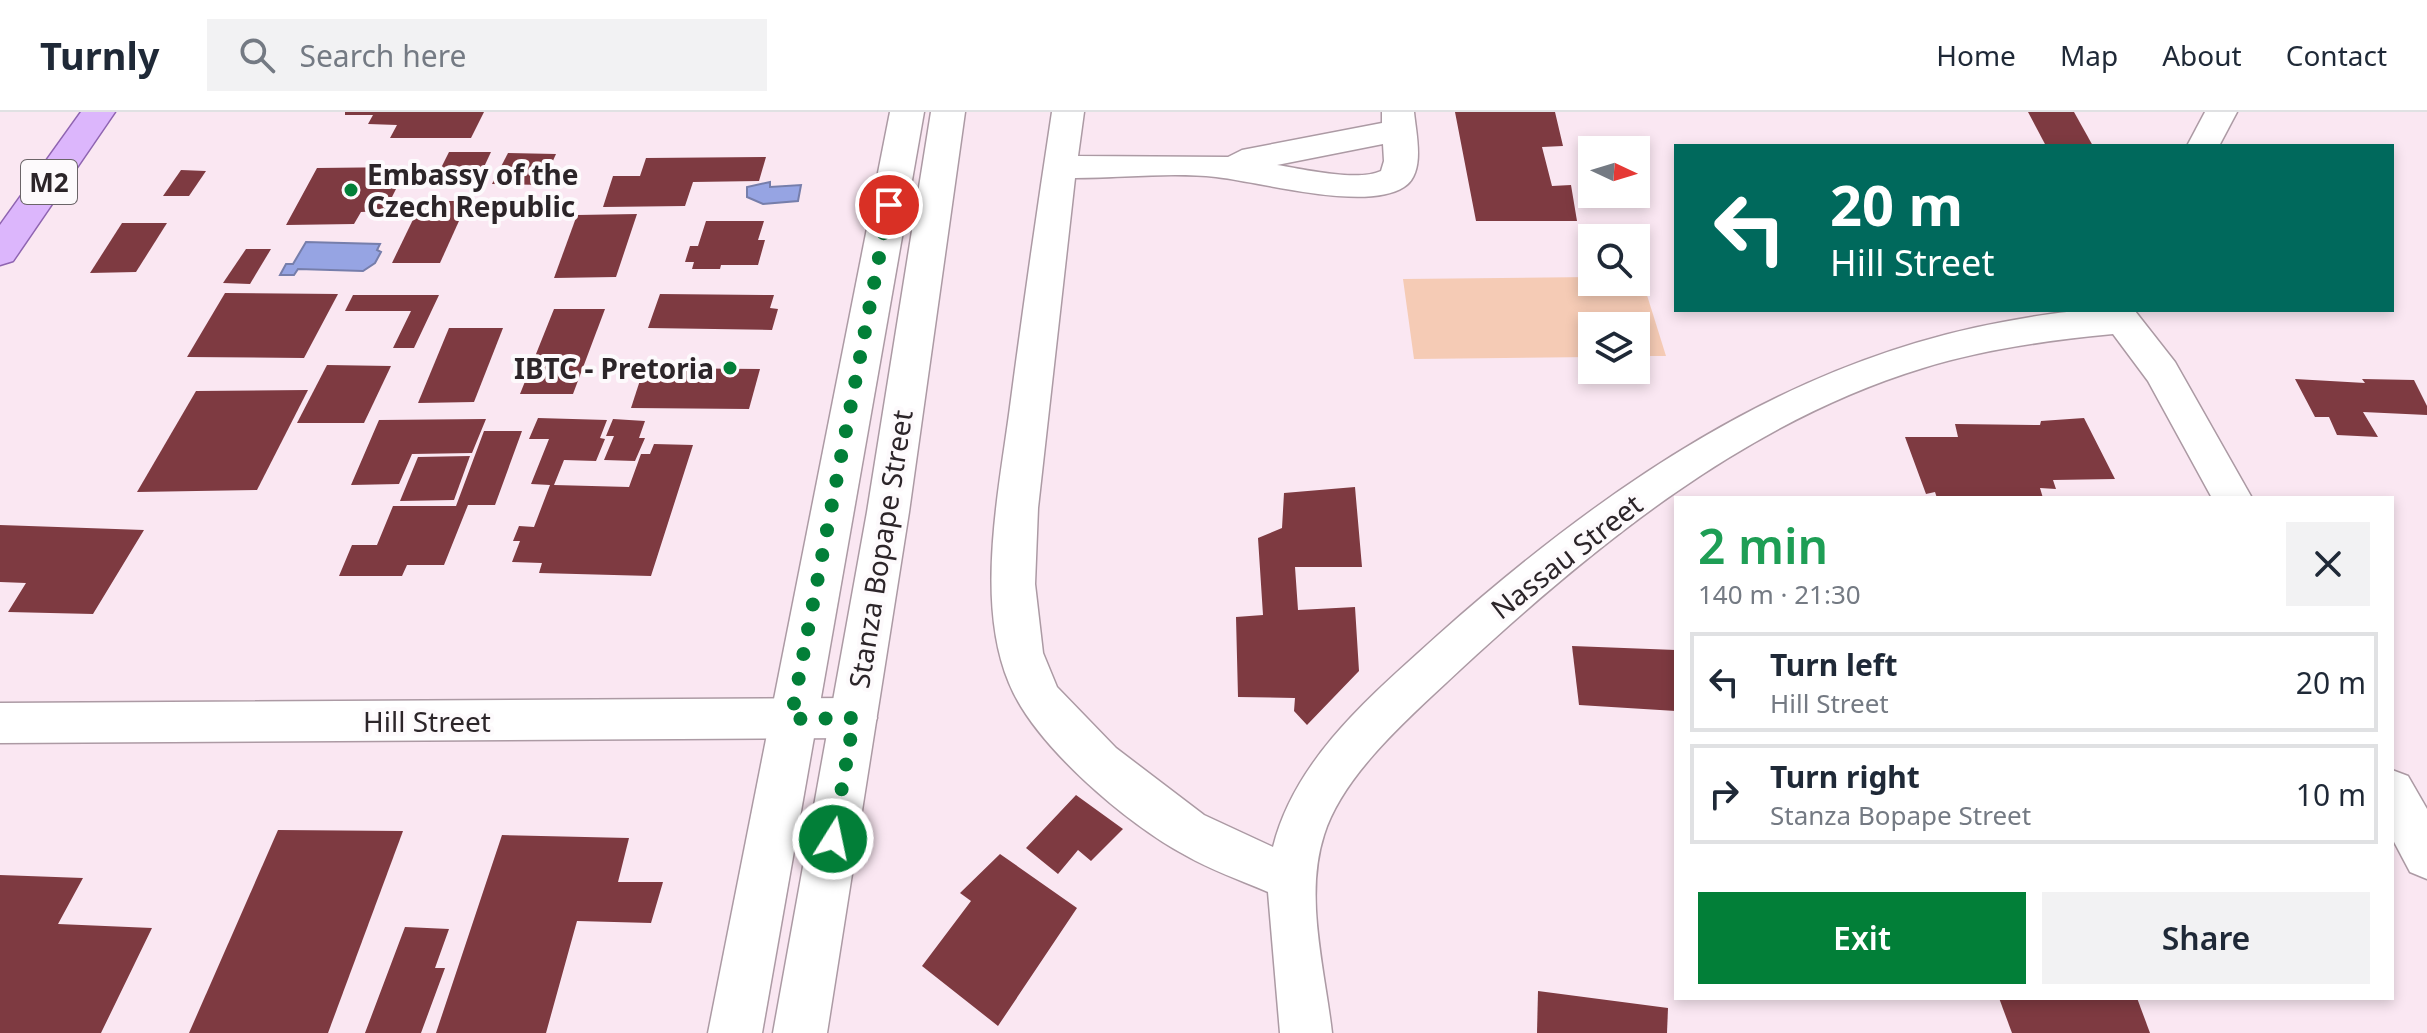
<!DOCTYPE html>
<meta charset="utf-8">
<style>
:root{--surface:#fff;--page:#f2f2f3;--text:#1f2937;--muted:#747a83;--line:#e0e1e3;--accent:#027f38}
body{margin:0;font-family:"Noto Sans",sans-serif;background:var(--page);color:var(--text);height:100vh;display:flex;flex-direction:column;font-size:30px;white-space:nowrap}
*{box-sizing:border-box;margin:0}
p{font-size:26px;color:var(--muted)}
.icon{flex:none;width:44px;height:44px;fill:none;stroke:currentColor;stroke-width:2;stroke-linecap:round;stroke-linejoin:round}
.map{position:relative;flex:1;overflow:hidden}
.panel{position:absolute;left:1674px;top:384px;width:720px;height:504px;display:flex;flex-direction:column;background:var(--surface);border-radius:0px;box-shadow:0 4px 12px #0003}
.panel>*{flex:none}
.hud{position:absolute;left:1674px;top:32px;width:720px;height:168px;border-radius:0px;box-shadow:0 4px 12px #0003;background:#00695c;color:#fff;overflow:hidden}
.needle{width:52px;rotate:94deg}
.controls{position:absolute;left:1578px;top:24px;display:grid;gap:16px}
.controls a{display:grid;place-items:center;width:72px;height:72px;border-radius:0px;background:var(--surface);box-shadow:0 4px 12px #0003;font-size:40px}
.pin{position:absolute;display:grid;place-items:center;width:68px;height:68px;color:#fff;margin:-34px;border:4px solid #fff;border-radius:50%;box-shadow:0 2px 8px #0007}
.me{position:absolute;width:88px;margin:-44px;rotate:10deg;stroke-linejoin:round;filter:drop-shadow(0 0 6px #0008)}
.turn{display:flex;align-items:center;gap:28px;height:168px;padding:0 24px;font-size:36px}
.turn .icon{width:104px;height:104px;stroke-width:2.5}
.turn b{display:block;font-size:56px;line-height:68px}
.round{display:grid;place-items:center;flex:none;width:84px;height:84px;border-radius:0px;background:var(--page)}
.headline{display:flex;align-items:center;justify-content:space-between;height:136px;padding:0 24px}
h1{font-size:48px;font-weight:600;line-height:60px;color:#1e9e55}
.primary-button{display:flex;gap:16px;margin-top:auto;padding:16px 24px}
.primary-button a{flex:1;height:92px;border-radius:0px;background:var(--accent);color:#fff;font-size:32px;font-weight:600;line-height:92px;text-align:center}
.primary-button a+a{background:var(--page);color:var(--text)}
ul{padding:0;list-style:none}
li{display:flex;align-items:center;gap:24px;height:100px;margin:0 16px 12px;padding:0 8px;border:4px solid var(--line);border-radius:0px}
li div{flex:1}
li b{display:block;font-size:30px}
li em{font-style:normal}
header{display:flex;align-items:center;gap:48px;box-sizing:border-box;height:112px;padding:0 40px;background:var(--surface);border-bottom:2px solid var(--line)}
header strong{font-size:38px}
nav{display:flex;gap:44px;margin-inline-start:auto;font-size:28px}
.search{width:560px;height:72px;background:var(--page);display:flex;align-items:center;gap:20px;box-sizing:border-box;padding:0 28px;border-radius:0px;color:var(--muted);font-size:30px}
.map>svg:first-child{display:block}
</style>
<header>
<strong>Turnly</strong>
<div class="search"><svg class="icon" aria-label="search" viewBox="0 0 24 24"><circle cx="10" cy="10" r="6"/><path d="M15 15l6 6"/></svg>Search here</div>
<nav><a>Home</a><a>Map</a><a>About</a><a>Contact</a></nav>
</header>
<div class="map">
<svg width="2427" height="921" viewBox="0 0 2427 921">
<rect width="100%" height="100%" fill="#fae7f2"/>
<path fill="#f5cbb5" d="M 1636,164 L 1641,164 L 1666,244 L 1636,244 L 1636,214 L 1592,214 L 1592,245 L 1414,247 L 1403,167 L 1592,165 L 1592,170 L 1636,170 Z"/>
<g fill="#96a4e3" stroke="#767eab" stroke-width="2">
<path d="M 770,70 L 770,75 L 801,73 L 798,89 L 763,92 L 747,85 L 747,75 Z"/>
<path d="M 306,130 L 380,132 L 377,138 L 381,140 L 375,151 L 363,159 L 298,157 L 294,163 L 280,163 L 286,152 L 293,152 Z"/>
</g>
<g fill="#7e3a41">
<path d="M 345,0 L 484,0 L 471,26 L 390,26 L 397,13 L 368,12 L 373,3 L 345,3 Z"/>
<path d="M 1455,0 L 1555,0 L 1563,34 L 1542,35 L 1552,74 L 1571,73 L 1577,109 L 1476,109 Z"/>
<path d="M 2028,0 L 2074,0 L 2093,34 L 2046,34 Z"/>
<path d="M 449,40 L 491,40 L 475,74 L 432,74 Z"/>
<path d="M 508,41 L 556,42 L 542,73 L 492,72 Z"/>
<path d="M 766,45 L 759,69 L 693,70 L 685,94 L 603,95 L 613,64 L 640,64 L 646,46 Z"/>
<path d="M 407,55 L 385,99 L 361,100 L 354,112 L 286,113 L 317,56 Z"/>
<path d="M 181,58 L 206,59 L 189,84 L 163,84 Z"/>
<path d="M 422,89 L 468,89 L 440,151 L 392,151 Z"/>
<path d="M 637,102 L 616,165 L 554,166 L 577,103 Z"/>
<path d="M 706,109 L 764,109 L 758,128 L 765,128 L 758,153 L 721,153 L 720,157 L 692,157 L 694,150 L 685,150 L 690,134 L 698,134 Z"/>
<path d="M 122,111 L 167,111 L 136,160 L 90,161 Z"/>
<path d="M 246,137 L 271,137 L 250,172 L 223,171 Z"/>
<path d="M 225,181 L 338,182 L 304,246 L 187,245 Z"/>
<path d="M 660,182 L 774,183 L 770,196 L 778,197 L 772,218 L 648,216 Z"/>
<path d="M 353,183 L 439,183 L 414,236 L 393,236 L 411,199 L 345,199 Z"/>
<path d="M 554,197 L 605,197 L 573,282 L 520,282 Z"/>
<path d="M 449,216 L 503,216 L 474,290 L 418,291 Z"/>
<path d="M 327,253 L 391,254 L 364,311 L 297,311 Z"/>
<path d="M 644,256 L 760,257 L 749,297 L 631,296 Z"/>
<path d="M 2295,267 L 2365,271 L 2362,267 L 2414,268 L 2427,294 L 2427,303 L 2363,300 L 2378,325 L 2337,323 L 2329,305 L 2315,305 Z"/>
<path d="M 308,278 L 257,378 L 137,380 L 196,279 Z"/>
<path d="M 538,306 L 607,308 L 600,326 L 605,327 L 596,349 L 564,348 L 554,373 L 629,375 L 641,342 L 650,342 L 654,332 L 693,333 L 651,464 L 539,461 L 542,451 L 512,450 L 520,429 L 513,429 L 519,414 L 534,415 L 550,373 L 531,372 L 549,327 L 529,327 Z"/>
<path d="M 2084,306 L 2115,367 L 2053,368 L 2056,377 L 2040,376 L 2043,386 L 1937,386 L 1935,380 L 1926,382 L 1905,325 L 1958,325 L 1955,312 L 2040,313 L 2041,309 Z"/>
<path d="M 486,307 L 472,341 L 412,342 L 399,372 L 351,373 L 379,308 Z"/>
<path d="M 613,307 L 645,309 L 639,326 L 645,326 L 635,349 L 604,348 L 614,324 L 606,324 Z"/>
<path d="M 484,319 L 522,319 L 495,393 L 468,393 L 444,453 L 407,453 L 402,464 L 339,464 L 352,433 L 377,433 L 393,394 L 456,394 Z"/>
<path d="M 470,344 L 454,388 L 400,389 L 418,345 Z"/>
<path d="M 1355,375 L 1362,455 L 1295,455 L 1298,498 L 1355,495 L 1359,559 L 1307,613 L 1294,599 L 1295,586 L 1238,585 L 1236,505 L 1263,503 L 1258,426 L 1282,416 L 1284,381 Z"/>
<path d="M 0,413 L 144,418 L 93,502 L 8,500 L 26,471 L 0,470 Z"/>
<path d="M 1572,534 L 1676,538 L 1676,599 L 1579,593 Z"/>
<path d="M 1076,683 L 1123,717 L 1091,749 L 1078,738 L 1058,762 L 1026,736 Z"/>
<path d="M 278,718 L 403,719 L 328,921 L 189,921 Z"/>
<path d="M 502,723 L 629,726 L 618,770 L 663,770 L 651,811 L 577,809 L 546,921 L 436,921 Z"/>
<path d="M 1000,742 L 1077,796 L 998,914 L 922,854 L 971,789 L 960,781 Z"/>
<path d="M 0,763 L 83,766 L 58,812 L 152,816 L 101,921 L 0,921 Z"/>
<path d="M 405,815 L 449,817 L 435,856 L 445,856 L 421,921 L 365,921 Z"/>
<path d="M 1538,879 L 1668,896 L 1667,921 L 1537,921 Z"/>
<path d="M 1999,886 L 2137,886 L 2150,921 L 2012,921 Z"/>
</g>
<g fill="none" stroke-linecap="round" stroke-linejoin="round">
<defs>
<g id="minor">
<path d="M 1052,0 L 1084,0 L 1078,44 L 1228,45 L 1242,38 L 1382,11 L 1382,0 L 1414,0 C 1416,22 1426,61 1404,75 C 1366,100 1261,70 1216,65 C 1171,60 1122,66 1075,66 L 1038,396 L 1035,472 L 1043,541 L 1057,575 L 1116,636 L 1204,703 L 1273,735 C 1295,646 1373,582 1438,523 C 1601,378 1784,250 2003,210 C 2046,202 2091,194 2135,199 L 2175,250 L 2252,386 L 2212,386 L 2148,269 L 2113,222 C 2049,228 1984,237 1923,256 C 1746,310 1595,433 1461,557 C 1415,600 1343,661 1324,723 C 1304,785 1325,858 1332,921 L 1280,921 L 1268,780 C 1240,768 1211,758 1185,743 C 1127,712 1034,633 1009,571 C 975,490 999,379 1010,295 C 1023,196 1037,98 1052,0 ZM 1383,32 L 1384,49 L 1381,59 C 1357,70 1303,57 1277,53 Z"/>
<path d="M 2205,0 L 2237,0 L 2219,34 L 2187,34 Z"/>
<path d="M 854,586 L 870,592 L 877,606 L 870,620 L 854,626 L 0,631 L 0,591 Z"/>
<path d="M 2392,658 L 2408,664 L 2427,697 L 2427,767 L 2410,760 L 2392,726 Z"/>
</g>
<g id="secondary">
<path d="M 890,0 L 924,0 L 762,921 L 708,921 Z"/>
<path d="M 931,0 L 965,0 L 909,400 L 827,921 L 773,921 L 867,400 Z"/>
</g>
<path id="primary" d="M 81,0 L 115,0 L 13,149 L 0,153 L 0,113 Z"/>
</defs>
<use href="#minor" stroke="#ac9aa4" stroke-width="3"/>
<use href="#secondary" stroke="#ac9aa4" stroke-width="3"/>
<use href="#primary" stroke="#8f64b1" stroke-width="3"/>
<use href="#minor" fill="#fff" fill-rule="evenodd"/>
<use href="#secondary" fill="#fff" fill-rule="evenodd"/>
<use href="#primary" fill="#dcb6fc" fill-rule="evenodd"/>
</g>
<g fill="none" stroke-linecap="round" stroke-linejoin="round">
<path stroke="#027f38" stroke-width="14" stroke-dasharray="0 25.2" d="M 833,727 L 854,606 L 791,607 L 889,93"/>
</g>
<g fill="#027f38" stroke="#fdfafc" stroke-width="3">
<circle cx="351" cy="78" r="8"/>
<circle cx="730" cy="256" r="8"/>
</g>
<g text-anchor="middle" dominant-baseline="central" stroke-width="8" stroke-linejoin="round" paint-order="stroke">
<rect fill="#fdfafc" stroke="#6b6568" stroke-width="2" x="21" y="48" width="56" height="44" rx="6"/>
<g font-size="26" font-weight="bold" fill="#2c2529">
<text x="49" y="70">M2</text>
</g>
<g font-size="28" font-weight="bold" fill="#2c2529" stroke="#fdfafc" text-anchor="start">
<text x="367" y="62">Embassy of the<tspan x="367" dy="32">Czech Republic</tspan></text>
<text x="714" y="256" text-anchor="end">IBTC - Pretoria</text>
</g>
<g font-size="28" fill="#2c2529" stroke="#fdfafc">
<text transform="translate(880 437) rotate(-81)">Stanza Bopape Street</text>
<text transform="translate(1566 444) rotate(-38)">Nassau Street</text>
<text x="427" y="609">Hill Street</text>
</g>
</g>
</svg>
<div class="controls">
<a><svg class="needle" viewBox="-14 -14 28 28"><path d="M0-13l5 13h-10z" fill="#e53935"/><path d="M0 13l5-13h-10z" fill="#747a83"/></svg></a>
<a><svg class="icon" aria-label="search" viewBox="0 0 24 24"><circle cx="10" cy="10" r="6"/><path d="M15 15l6 6"/></svg></a>
<a><svg class="icon" aria-label="layers" viewBox="0 0 24 24"><path d="M12 4l9 5-9 5-9-5zM3 14l9 5 9-5"/></svg></a>
</div>
<div class="pin" style="left:889px;top:93px;background:#d93025"><svg class="icon" aria-label="arrive" viewBox="0 0 24 24"><path d="M6 21V4h12l-3 4 3 4H6"/></svg></div>
<svg class="me" style="left:833px;top:727px" viewBox="-20 -20 40 40"><circle r="17" fill="#027f38" stroke="#fff" stroke-width="3"/><path d="M0-11L8 9 0 5-8 9z" fill="#fff"/></svg>
<div class="hud">
<div class="turn"><svg class="icon" aria-label="left" viewBox="0 0 24 24"><path d="M17 20v-9H6M10 6l-5 5 5 5"/></svg><div><b>20 m</b>Hill Street</div></div>
</div>
<section class="panel">
<div class="headline"><div><h1>2 min</h1><p>140 m · 21:30</p></div><a class="round"><svg class="icon" aria-label="close" viewBox="0 0 24 24"><path d="M6 6l12 12M18 6L6 18"/></svg></a></div>
<ul>
<li><svg class="icon" aria-label="left" viewBox="0 0 24 24"><path d="M17 20v-9H6M10 6l-5 5 5 5"/></svg><div><b>Turn left</b><p>Hill Street</p></div><em>20 m</em></li>
<li><svg class="icon" aria-label="right" viewBox="0 0 24 24"><path d="M7 20v-9h11M14 6l5 5-5 5"/></svg><div><b>Turn right</b><p>Stanza Bopape Street</p></div><em>10 m</em></li>
</ul>
<div class="primary-button"><a>Exit</a><a>Share</a></div>
</section>
</div>
